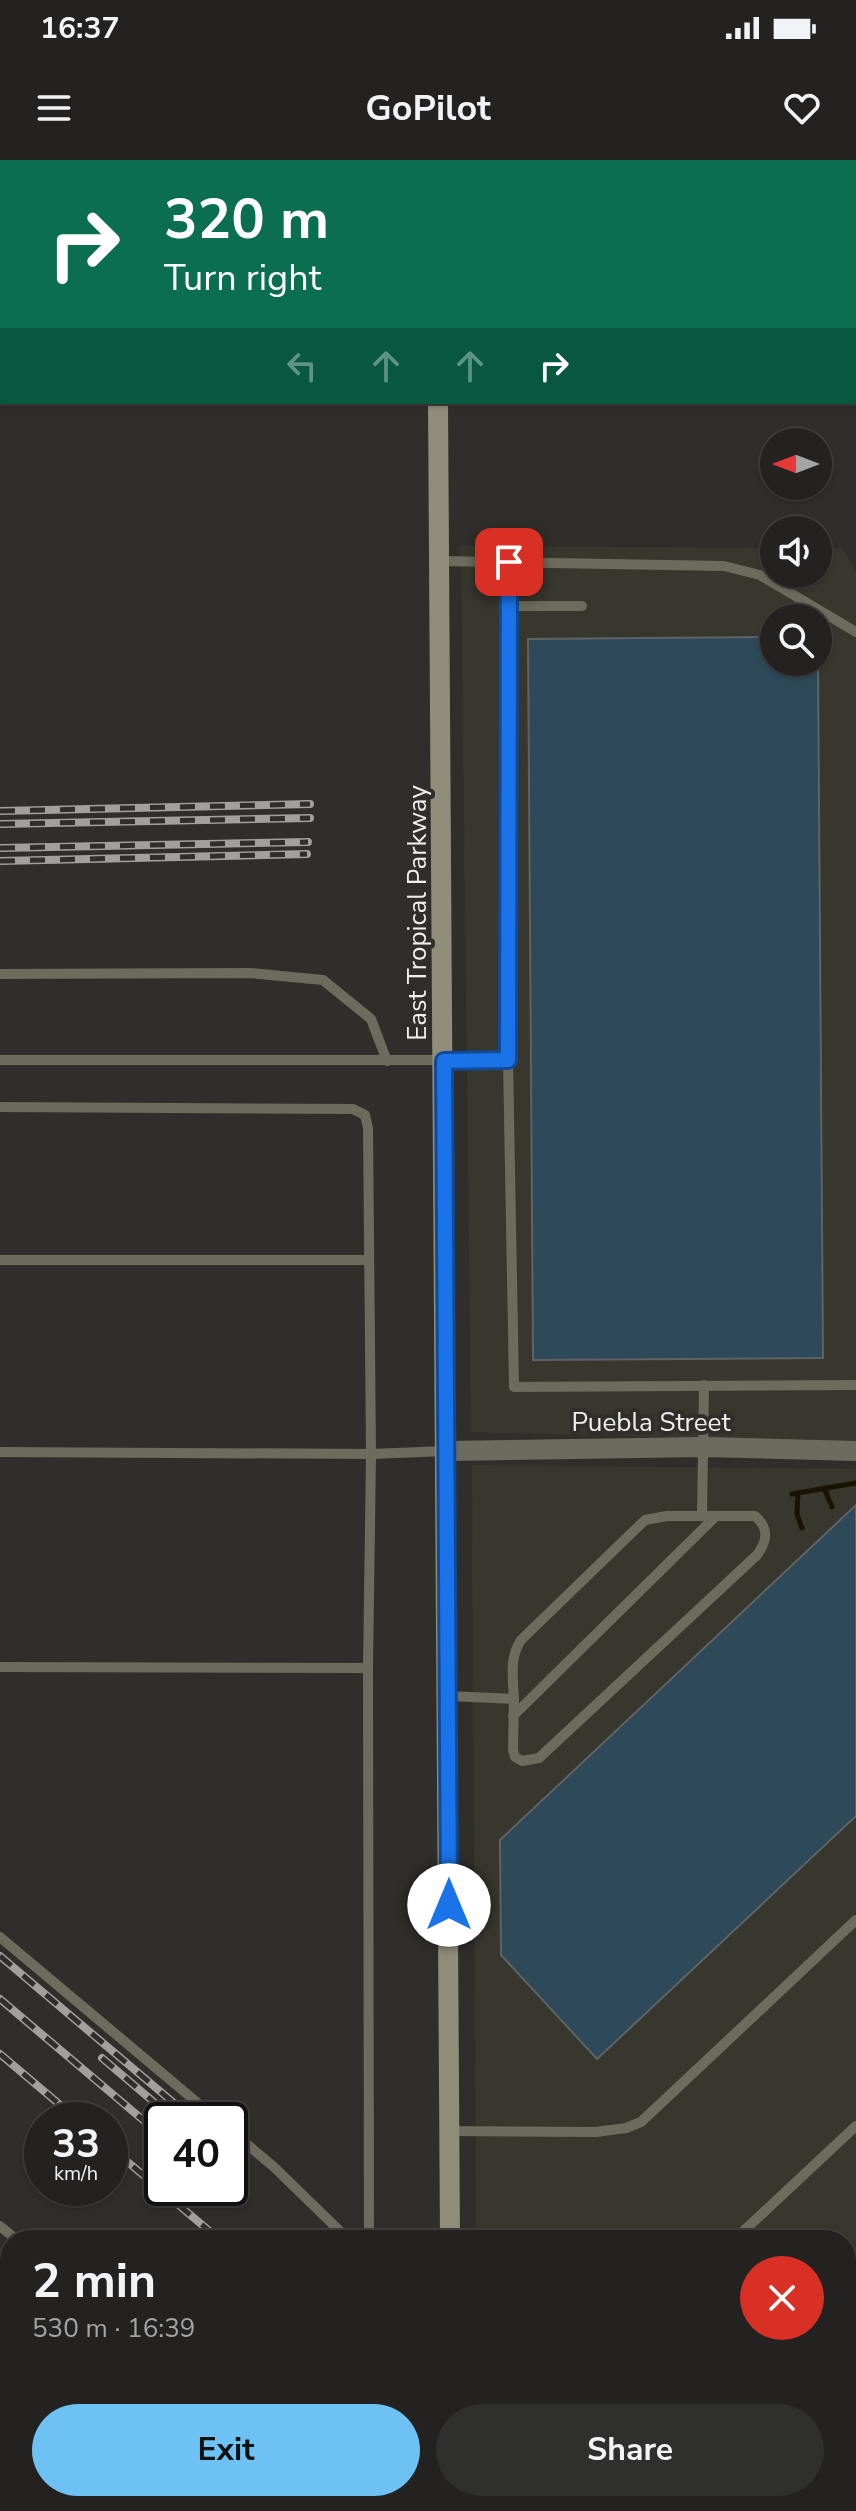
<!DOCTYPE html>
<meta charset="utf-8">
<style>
:root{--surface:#232220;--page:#2f2f2d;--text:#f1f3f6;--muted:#a3a4a5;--line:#403f3e;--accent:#6ec2f3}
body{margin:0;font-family:"Nunito Sans",sans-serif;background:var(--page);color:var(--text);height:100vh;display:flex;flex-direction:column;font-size:30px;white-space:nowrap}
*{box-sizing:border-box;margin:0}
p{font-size:26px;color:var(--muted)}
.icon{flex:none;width:44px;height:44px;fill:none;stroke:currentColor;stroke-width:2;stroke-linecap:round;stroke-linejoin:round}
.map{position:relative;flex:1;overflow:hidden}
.side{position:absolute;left:0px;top:2070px;width:856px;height:282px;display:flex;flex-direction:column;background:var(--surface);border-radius:32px 32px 0 0;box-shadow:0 2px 6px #0004,0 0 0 2px var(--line)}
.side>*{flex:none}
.banner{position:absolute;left:0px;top:0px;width:856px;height:244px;box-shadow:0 2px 6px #0004,0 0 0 2px var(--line);background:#0b6e4f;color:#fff;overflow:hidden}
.needle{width:52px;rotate:270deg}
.buttons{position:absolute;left:760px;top:268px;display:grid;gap:16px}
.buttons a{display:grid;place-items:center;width:72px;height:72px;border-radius:50%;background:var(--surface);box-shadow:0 2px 6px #0004,0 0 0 2px var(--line);font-size:40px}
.speed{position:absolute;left:24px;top:1942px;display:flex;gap:16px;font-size:40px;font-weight:700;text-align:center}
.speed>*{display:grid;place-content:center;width:104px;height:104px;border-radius:50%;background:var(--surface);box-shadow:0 2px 6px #0004,0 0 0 2px var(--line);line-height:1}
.speed small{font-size:20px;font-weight:400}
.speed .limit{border:4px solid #111;border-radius:12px;background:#fff;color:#111}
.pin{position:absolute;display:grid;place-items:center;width:68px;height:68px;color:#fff;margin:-34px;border-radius:16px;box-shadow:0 4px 12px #0006}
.me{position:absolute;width:88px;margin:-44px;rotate:0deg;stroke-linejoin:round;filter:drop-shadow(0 0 6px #0008)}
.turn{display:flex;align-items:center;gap:28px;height:168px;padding:0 32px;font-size:36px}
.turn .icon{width:104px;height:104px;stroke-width:2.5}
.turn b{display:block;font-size:56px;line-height:68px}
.lanes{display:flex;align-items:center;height:76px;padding:0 32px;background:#0003;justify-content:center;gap:40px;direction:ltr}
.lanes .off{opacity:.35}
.round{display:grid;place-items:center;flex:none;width:84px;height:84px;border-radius:42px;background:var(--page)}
.head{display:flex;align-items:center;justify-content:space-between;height:136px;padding:0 32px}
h1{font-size:48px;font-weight:700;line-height:60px}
.cta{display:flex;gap:16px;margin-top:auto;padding:16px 32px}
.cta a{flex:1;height:92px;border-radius:48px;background:var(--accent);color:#111;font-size:32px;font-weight:700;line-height:92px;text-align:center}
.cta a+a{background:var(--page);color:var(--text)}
.status{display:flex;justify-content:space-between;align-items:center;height:56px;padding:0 40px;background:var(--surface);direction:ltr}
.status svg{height:22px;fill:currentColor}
header{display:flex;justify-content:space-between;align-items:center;height:104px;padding:0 32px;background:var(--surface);font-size:36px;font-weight:700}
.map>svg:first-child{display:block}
</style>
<div class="status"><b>16:37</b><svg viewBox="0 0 49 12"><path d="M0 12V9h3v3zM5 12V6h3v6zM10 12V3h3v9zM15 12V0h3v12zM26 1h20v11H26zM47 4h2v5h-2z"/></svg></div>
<header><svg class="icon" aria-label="menu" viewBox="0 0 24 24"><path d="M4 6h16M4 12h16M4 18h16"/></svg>GoPilot<svg class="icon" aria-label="heart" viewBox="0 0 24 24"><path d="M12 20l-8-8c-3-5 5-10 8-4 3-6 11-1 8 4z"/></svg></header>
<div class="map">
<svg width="856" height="2351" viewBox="0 0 856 2351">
<rect width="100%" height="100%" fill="#2f2e2b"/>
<g fill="#38372e" fill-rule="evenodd">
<path d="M 0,0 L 410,0 L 410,2 L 2,2 L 2,201 L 0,201 Z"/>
<path d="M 461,386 L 774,388 L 774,414 L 818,414 L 818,388 L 842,388 L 856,411 L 856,1282 L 471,1272 ZM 774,458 L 818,458 L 818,502 L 774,502 Z"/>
<path d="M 472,1305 L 856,1309 L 856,2351 L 478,2351 L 478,2342 L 846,2342 L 846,2080 L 476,2080 Z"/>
</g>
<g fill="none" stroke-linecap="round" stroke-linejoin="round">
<g stroke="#191400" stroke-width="5">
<path d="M 824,1328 L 832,1347"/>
<path d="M 798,1333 L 797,1354 L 802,1368"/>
<path d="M 792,1334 L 856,1323"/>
<path d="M 0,2346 L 6,2351"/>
</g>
</g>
<g fill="#2e4959" stroke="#5f6365" stroke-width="2">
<path d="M 774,477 L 774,502 L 818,502 L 823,1198 L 533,1200 L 528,479 Z"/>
<path d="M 856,1345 L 856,1656 L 597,1899 L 501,1795 L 500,1680 Z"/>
</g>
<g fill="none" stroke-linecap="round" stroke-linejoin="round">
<g stroke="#8c8c89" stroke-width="3" stroke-dasharray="8 4" stroke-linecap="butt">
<path d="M 0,2301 L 10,2309"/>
<path d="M 53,2342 L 63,2351"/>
</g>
<g stroke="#6d6b5e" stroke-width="10">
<path d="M 361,0 L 361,2"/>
<path d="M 0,174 L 2,174"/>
<path d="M 440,401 L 724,406 L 760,415 L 856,472"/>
<path d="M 509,402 L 508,900 L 514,1227 L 856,1225"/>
<path d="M 509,446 L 582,446"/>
<path d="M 0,814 L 250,813 L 323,820 L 371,859 L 387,901"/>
<path d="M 0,900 L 508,900"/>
<path d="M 0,947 L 353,949 L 365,955 L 368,968 L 371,1294 L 368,1508 L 369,2080"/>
<path d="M 0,1100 L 369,1100"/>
<path d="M 0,1292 L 371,1294 L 446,1291"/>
<path d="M 702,1356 L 704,1225"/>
<path d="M 0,1507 L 368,1508"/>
<path d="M 448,1536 L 514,1539 L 513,1590 L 515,1597 L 522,1601 L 539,1598 L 757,1395 C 768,1380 769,1368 755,1356 L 667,1356 L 645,1360 L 521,1480 C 509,1498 513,1518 514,1539"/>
<path d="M 513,1556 L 716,1356"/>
<path d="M 0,1777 L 218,1960"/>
<path d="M 230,1970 L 274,2007 L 349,2080"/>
<path d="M 450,1971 L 596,1972 L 626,1968 L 641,1962 L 856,1760"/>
<path d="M 0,2066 L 17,2080"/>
<path d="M 734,2080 L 856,1966"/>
<path d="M 535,2342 L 540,2351"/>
</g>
<path stroke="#6d6b5e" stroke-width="20" d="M 446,1291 L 704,1287 L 856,1291"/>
<g stroke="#908d79" stroke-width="20">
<path d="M 436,0 L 436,2"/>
<path d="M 438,242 L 450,2080"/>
<path d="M 450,2342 L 451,2351"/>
</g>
<g stroke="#c3be9f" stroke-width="24">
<path d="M 787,0 L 788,2"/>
<path d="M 821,0 L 822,2"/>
<path d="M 854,65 L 856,69"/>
<path d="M 854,121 L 856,124"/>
</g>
<defs>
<g id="rail">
<path d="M 0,651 L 310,644"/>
<path d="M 0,664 L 310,658"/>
<path d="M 0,688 L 308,682"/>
<path d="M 0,701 L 307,694"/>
<path d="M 0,1796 L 194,1960"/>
<path d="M 0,1839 L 162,1976"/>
<path d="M 0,1894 L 78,1960"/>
<path d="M 102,1898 L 175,1960"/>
<path d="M 110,1987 L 220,2080"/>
<path d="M 0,2095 L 10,2103"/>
<path d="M 0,2227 L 10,2235"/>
<path d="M 136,2342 L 146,2351"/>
</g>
</defs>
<use href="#rail" stroke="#a1a09e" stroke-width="8"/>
<use href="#rail" stroke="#2f2e2b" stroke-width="5" stroke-dasharray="15" stroke-linecap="butt"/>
</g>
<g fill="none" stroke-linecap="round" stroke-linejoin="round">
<defs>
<path id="route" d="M 449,1745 L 444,901 L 508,900 L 509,402"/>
</defs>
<use href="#route" stroke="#114b97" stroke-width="20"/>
<use href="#route" stroke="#1a73e8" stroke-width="14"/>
</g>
<g text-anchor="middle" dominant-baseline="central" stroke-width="8" stroke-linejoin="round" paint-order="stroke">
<g font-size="26" fill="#efefed" stroke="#2f2e2b">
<text transform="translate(417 753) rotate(-90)">East Tropical Parkway</text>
<text x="651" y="1262">Puebla Street</text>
</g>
</g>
</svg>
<div class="buttons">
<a><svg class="needle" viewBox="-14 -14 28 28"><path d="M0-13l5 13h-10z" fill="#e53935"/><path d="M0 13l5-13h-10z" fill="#a3a4a5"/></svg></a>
<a><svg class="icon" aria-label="sound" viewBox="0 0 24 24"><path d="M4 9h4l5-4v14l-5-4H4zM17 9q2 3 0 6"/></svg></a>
<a><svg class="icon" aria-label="search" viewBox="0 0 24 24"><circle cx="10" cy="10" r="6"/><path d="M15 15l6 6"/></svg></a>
</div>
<div class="speed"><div>33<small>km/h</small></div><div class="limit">40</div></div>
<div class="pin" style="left:509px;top:402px;background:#d93025"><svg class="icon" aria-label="arrive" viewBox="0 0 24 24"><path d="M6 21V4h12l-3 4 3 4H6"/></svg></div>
<svg class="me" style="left:449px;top:1745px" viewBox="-20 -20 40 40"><circle r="19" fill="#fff"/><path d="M0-13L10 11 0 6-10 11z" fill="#1a73e8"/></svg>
<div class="banner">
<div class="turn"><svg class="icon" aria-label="right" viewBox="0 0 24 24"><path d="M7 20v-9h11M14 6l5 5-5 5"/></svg><div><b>320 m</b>Turn right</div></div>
<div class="lanes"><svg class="icon off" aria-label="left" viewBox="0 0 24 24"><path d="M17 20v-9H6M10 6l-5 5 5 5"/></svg><svg class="icon off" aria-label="ahead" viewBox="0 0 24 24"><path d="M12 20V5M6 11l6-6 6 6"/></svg><svg class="icon off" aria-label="ahead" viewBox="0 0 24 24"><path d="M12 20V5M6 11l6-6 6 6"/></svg><svg class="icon" aria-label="right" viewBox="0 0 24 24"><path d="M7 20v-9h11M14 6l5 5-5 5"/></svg></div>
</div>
<section class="side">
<div class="head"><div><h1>2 min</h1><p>530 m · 16:39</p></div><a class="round" style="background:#d93025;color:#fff"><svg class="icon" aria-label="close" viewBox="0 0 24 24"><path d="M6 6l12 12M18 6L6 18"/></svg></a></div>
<div class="cta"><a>Exit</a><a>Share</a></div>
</section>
</div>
